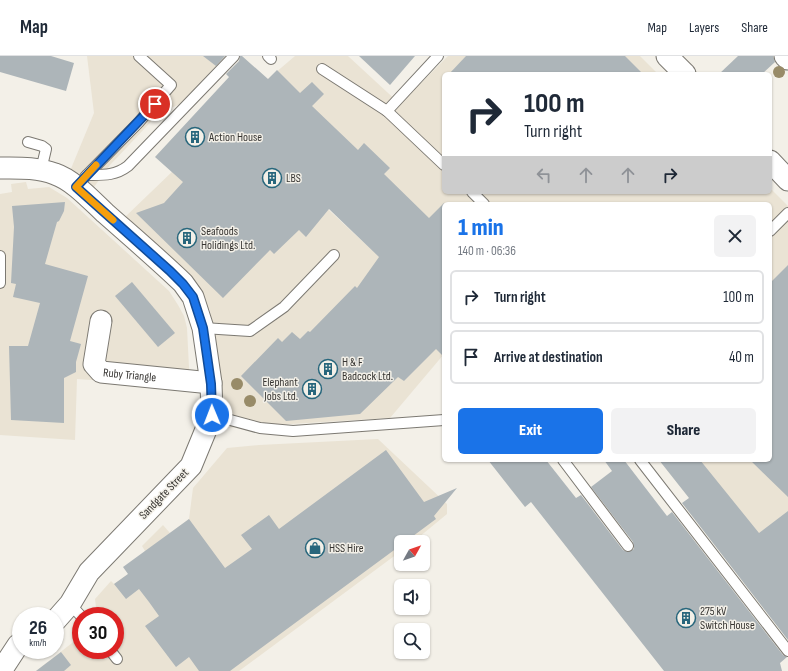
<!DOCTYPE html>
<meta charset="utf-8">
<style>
:root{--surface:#fff;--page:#f2f2f3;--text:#1f2937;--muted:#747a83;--line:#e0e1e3;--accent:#1a73e8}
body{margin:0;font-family:"Sofia Sans Condensed",sans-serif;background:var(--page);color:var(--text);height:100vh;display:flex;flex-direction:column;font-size:15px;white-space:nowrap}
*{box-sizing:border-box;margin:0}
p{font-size:13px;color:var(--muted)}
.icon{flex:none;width:22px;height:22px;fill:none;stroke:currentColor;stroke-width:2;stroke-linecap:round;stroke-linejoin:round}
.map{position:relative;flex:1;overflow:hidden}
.drawer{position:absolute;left:442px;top:146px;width:330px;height:260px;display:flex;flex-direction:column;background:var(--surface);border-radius:6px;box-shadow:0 1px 3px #0004}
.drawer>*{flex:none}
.guide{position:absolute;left:442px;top:16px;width:330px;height:122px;border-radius:6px;box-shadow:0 1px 3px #0004;background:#fff;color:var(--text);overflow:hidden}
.needle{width:26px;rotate:50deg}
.controls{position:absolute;left:394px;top:479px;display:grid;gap:8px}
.controls a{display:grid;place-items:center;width:36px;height:36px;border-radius:6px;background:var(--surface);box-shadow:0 1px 3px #0004;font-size:20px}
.speed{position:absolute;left:12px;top:551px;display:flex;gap:8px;font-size:20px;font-weight:700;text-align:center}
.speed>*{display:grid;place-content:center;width:52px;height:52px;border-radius:50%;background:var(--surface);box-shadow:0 1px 3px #0004;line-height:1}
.speed small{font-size:10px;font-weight:400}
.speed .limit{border:6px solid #d22;background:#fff;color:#111}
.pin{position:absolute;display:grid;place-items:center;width:34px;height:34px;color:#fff;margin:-17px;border:2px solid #fff;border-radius:50%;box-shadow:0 1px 4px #0007}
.me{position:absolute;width:44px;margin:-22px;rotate:359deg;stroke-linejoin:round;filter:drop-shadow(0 0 3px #0008)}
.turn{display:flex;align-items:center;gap:14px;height:84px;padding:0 16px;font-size:18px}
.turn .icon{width:52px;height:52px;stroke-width:2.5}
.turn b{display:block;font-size:28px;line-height:34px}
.lanes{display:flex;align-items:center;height:38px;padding:0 16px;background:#0003;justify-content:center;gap:20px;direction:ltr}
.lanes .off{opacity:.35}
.round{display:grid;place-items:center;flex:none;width:42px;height:42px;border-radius:6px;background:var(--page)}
.headline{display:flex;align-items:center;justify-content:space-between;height:68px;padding:0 16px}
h1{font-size:24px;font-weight:800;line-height:30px;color:var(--accent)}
.action{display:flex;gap:8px;margin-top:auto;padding:8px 16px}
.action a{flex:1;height:46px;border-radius:6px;background:var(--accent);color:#fff;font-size:16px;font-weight:800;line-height:46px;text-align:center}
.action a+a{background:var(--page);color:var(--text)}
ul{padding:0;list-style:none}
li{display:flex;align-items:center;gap:12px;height:54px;margin:0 8px 6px;padding:0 8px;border:2px solid var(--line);border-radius:6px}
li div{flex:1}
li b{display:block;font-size:15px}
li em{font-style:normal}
header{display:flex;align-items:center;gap:24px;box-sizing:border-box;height:56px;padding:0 20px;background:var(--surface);border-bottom:1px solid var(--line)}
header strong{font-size:19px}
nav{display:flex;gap:22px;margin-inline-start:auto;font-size:14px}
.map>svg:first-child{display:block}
</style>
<header>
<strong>Map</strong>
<nav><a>Map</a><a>Layers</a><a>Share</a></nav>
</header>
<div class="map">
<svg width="788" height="615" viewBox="0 0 788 615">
<rect width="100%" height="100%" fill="#f3f0e8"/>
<g fill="#eae3d4">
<path d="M 87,0 L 225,0 L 186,43 L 178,49 L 169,53 L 162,54 L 110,109 L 94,131 L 70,115 L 94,57 Z"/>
<path d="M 295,0 L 348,0 L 400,48 L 448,0 L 640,0 L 658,18 L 444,18 L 444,136 L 770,136 L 770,132 L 788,150 L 788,577 L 720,480 L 659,404 L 770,404 L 770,148 L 444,148 L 444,246 L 268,23 Z"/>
<path d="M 229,61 L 418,237 L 444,298 L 390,362 L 223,372 L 210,254 L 124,162 Z"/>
<path d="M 26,126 L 28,133 L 49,131 L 67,142 L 169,235 L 178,249 L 184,260 L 187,272 L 190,331 L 77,323 L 75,384 L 0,379 L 0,138 L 12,136 L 11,128 Z"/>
<path d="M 378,383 L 447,448 L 447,458 L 413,486 L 401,486 L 401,495 L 239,615 L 36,615 L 81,580 L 81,594 L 115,594 L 115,560 L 97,560 L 95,543 L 111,525 L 114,528 L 128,518 L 145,495 L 142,490 L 163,469 L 170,477 L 189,463 L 193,432 L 227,392 L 259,389 Z"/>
</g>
<g fill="#adb5b9">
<path d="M 0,0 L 51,0 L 74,7 L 66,35 L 0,16 Z"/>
<path d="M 203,0 L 225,0 L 216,10 Z"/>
<path d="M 240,0 L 242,0 L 268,23 L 277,14 L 300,37 L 312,26 L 324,38 L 312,50 L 358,94 L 364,87 L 390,112 L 384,118 L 429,162 L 444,147 L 444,301 L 436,293 L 404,325 L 398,321 L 360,358 L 286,365 L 241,320 L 278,282 L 282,286 L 292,276 L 300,283 L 308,275 L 310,276 L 355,230 L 357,232 L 379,201 L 329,153 L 306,181 L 299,174 L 274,198 L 270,194 L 223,242 L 136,157 L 164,147 L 183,126 L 155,101 L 229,21 L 226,18 L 239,5 Z"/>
<path d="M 359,0 L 415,0 L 390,29 Z"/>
<path d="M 466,0 L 625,0 L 643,18 L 449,18 Z"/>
<path d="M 738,0 L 773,0 L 775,6 L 762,18 L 719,18 Z"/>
<path d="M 65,146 L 64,155 L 59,165 L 57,166 L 45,208 L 88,220 L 70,285 L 81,288 L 76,306 L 76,316 L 64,322 L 64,367 L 11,364 L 9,290 L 28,290 L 40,247 L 13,241 L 16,228 L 11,227 L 14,171 L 12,150 Z"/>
<path d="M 788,209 L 788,441 L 750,404 L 770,404 L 770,227 Z"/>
<path d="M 132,226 L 175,277 L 158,291 L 115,240 Z"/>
<path d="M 386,394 L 424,446 L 457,432 L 434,460 L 436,463 L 405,486 L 401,486 L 401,489 L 230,615 L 199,615 L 189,601 L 176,611 L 145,570 L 159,560 L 149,546 L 139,533 L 126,543 L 114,528 L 128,518 L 123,511 L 189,463 L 225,512 L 252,493 L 241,479 L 269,459 L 279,473 Z"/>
<path d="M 488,404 L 546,404 L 576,442 L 581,439 L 623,494 L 628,496 L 634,493 L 633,486 L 591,431 L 612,415 L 604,404 L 624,404 L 667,460 L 672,456 L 783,599 L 787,601 L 780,607 L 782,615 L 664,615 L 531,446 L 525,451 Z"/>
<path d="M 659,404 L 700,404 L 759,477 L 788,455 L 788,584 L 682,447 L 689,442 Z"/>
<path d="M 61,596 L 71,609 L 64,615 L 36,615 Z"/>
</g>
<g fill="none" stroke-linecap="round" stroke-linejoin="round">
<defs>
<g id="service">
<path d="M 268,0 L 271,3"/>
<path d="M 322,13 L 387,55 L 444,109"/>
<path d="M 387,55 L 438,0"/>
<path d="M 28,86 L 42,90 L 46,93 L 41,114"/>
<path d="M 87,119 C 103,119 115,120 128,110 L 234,0"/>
<path d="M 85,121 L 139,66 L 171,29 L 139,0"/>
<path d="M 472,136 L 484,148"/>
<path d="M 770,175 L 788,157"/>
<path d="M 0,200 L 0,227"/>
<path d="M 203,272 L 250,275 L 284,251 L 334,199"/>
<path d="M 212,359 L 260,372 L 293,375 L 444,364"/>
<path d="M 563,404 L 628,490"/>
<path d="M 640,404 L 788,595"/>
<path d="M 70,548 L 81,560"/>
<path d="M 110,594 L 117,603"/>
</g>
<g id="minor">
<path d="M 667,0 L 685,18"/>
<path d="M 785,0 L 788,3"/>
<path d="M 770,105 L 788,124"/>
<path d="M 0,112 C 18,112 37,111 55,118 C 73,124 91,144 105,157 C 131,180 158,203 183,227 L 193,241 L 203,272 L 211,327 L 212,359 L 191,410 L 89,516 L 70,548 L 55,565"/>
<path id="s1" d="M 101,265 L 94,308 L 101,316 L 211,327"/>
<path d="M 1,615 L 18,589 L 21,587"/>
</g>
</defs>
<use href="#service" stroke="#7c7972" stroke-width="12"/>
<use href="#minor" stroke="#7c7972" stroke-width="23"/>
<use href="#service" stroke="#fff" stroke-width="10"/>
<use href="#minor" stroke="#fff" stroke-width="21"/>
</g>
<g fill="#988b68">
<circle cx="779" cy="16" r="6"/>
<circle cx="237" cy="328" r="6"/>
<circle cx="250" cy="345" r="6"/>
</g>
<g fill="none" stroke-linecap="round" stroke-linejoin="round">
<defs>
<path id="route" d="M 155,48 L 76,131 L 170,215 L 183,228 L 193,241 L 203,272 L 211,328 L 212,359"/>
</defs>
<use href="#route" stroke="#114b97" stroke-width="10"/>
<use href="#route" stroke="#1a73e8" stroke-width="7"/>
<path stroke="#f59e0b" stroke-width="7" d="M 96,109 L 76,131 L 113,164"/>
</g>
<defs>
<symbol id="building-ring" viewBox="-11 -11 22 22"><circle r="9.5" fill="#f3f0e8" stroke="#27667c" stroke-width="1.5"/><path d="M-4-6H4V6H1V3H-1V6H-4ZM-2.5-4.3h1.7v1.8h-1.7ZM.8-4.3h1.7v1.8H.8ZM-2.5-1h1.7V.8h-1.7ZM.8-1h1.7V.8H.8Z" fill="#27667c"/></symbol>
<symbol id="shop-ring" viewBox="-11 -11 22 22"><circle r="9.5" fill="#f3f0e8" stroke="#27667c" stroke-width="1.5"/><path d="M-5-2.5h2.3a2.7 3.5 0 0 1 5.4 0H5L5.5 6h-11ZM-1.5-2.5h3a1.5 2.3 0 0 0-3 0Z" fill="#27667c"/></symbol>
</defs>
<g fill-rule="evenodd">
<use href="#building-ring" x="184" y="70" width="22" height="22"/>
<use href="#building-ring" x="261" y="111" width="22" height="22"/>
<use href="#building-ring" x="176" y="171" width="22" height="22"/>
<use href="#building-ring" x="317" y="302" width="22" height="22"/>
<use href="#building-ring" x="301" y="322" width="22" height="22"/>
<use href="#shop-ring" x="304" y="481" width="22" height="22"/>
<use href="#building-ring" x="675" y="551" width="22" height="22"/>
</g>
<g text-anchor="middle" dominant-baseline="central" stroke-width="3" stroke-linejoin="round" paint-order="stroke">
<g font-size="12" fill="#373532" stroke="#f3f0e8" text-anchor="start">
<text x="209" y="81">Action House</text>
<text x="286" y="122">LBS</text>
<text x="201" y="175">Seafoods<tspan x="201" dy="14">Holidings Ltd.</tspan></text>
<text x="342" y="306">H &amp; F<tspan x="342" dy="14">Badcock Ltd.</tspan></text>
<text x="298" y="326" text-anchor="end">Elephant<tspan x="298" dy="14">Jobs Ltd.</tspan></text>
<text x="329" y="492">HSS Hire</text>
<text x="700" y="555">275 kV<tspan x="700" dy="14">Switch House</tspan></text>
</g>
<g font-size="12" fill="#373532" stroke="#f3f0e8">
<text stroke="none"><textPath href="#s1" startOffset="83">Ruby Triangle</textPath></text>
<text transform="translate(164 438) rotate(-46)">Sandgate Street</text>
</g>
</g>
</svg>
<div class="controls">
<a><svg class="needle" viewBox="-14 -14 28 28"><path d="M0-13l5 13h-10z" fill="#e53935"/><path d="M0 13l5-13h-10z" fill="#747a83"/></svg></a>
<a><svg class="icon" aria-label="sound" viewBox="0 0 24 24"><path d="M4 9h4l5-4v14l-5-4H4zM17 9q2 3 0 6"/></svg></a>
<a><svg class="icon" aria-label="search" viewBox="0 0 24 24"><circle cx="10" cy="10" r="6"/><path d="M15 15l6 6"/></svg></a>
</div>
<div class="speed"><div>26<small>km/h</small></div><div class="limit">30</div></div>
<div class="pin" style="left:155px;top:48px;background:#d93025"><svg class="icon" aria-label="arrive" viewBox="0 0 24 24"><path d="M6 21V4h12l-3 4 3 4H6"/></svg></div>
<svg class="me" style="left:212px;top:359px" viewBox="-20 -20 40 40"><circle r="17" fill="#1a73e8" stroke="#fff" stroke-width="3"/><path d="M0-11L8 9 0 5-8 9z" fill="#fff"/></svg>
<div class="guide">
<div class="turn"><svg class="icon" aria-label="right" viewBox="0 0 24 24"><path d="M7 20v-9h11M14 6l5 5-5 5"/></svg><div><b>100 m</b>Turn right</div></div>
<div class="lanes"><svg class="icon off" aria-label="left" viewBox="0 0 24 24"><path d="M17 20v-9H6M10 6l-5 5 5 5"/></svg><svg class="icon off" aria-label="ahead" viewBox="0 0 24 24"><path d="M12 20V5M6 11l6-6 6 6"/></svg><svg class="icon off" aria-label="ahead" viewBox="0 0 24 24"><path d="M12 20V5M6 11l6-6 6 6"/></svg><svg class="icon" aria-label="right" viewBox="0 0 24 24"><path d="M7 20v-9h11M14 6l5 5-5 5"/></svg></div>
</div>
<section class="drawer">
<div class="headline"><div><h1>1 min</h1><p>140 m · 06:36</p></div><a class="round"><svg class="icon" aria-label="close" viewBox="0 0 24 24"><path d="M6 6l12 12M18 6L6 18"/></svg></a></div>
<ul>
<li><svg class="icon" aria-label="right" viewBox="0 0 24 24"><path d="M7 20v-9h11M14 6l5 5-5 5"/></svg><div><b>Turn right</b></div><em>100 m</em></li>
<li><svg class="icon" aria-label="arrive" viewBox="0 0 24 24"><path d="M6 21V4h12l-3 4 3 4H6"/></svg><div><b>Arrive at destination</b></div><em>40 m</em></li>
</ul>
<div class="action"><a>Exit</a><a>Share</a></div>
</section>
</div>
